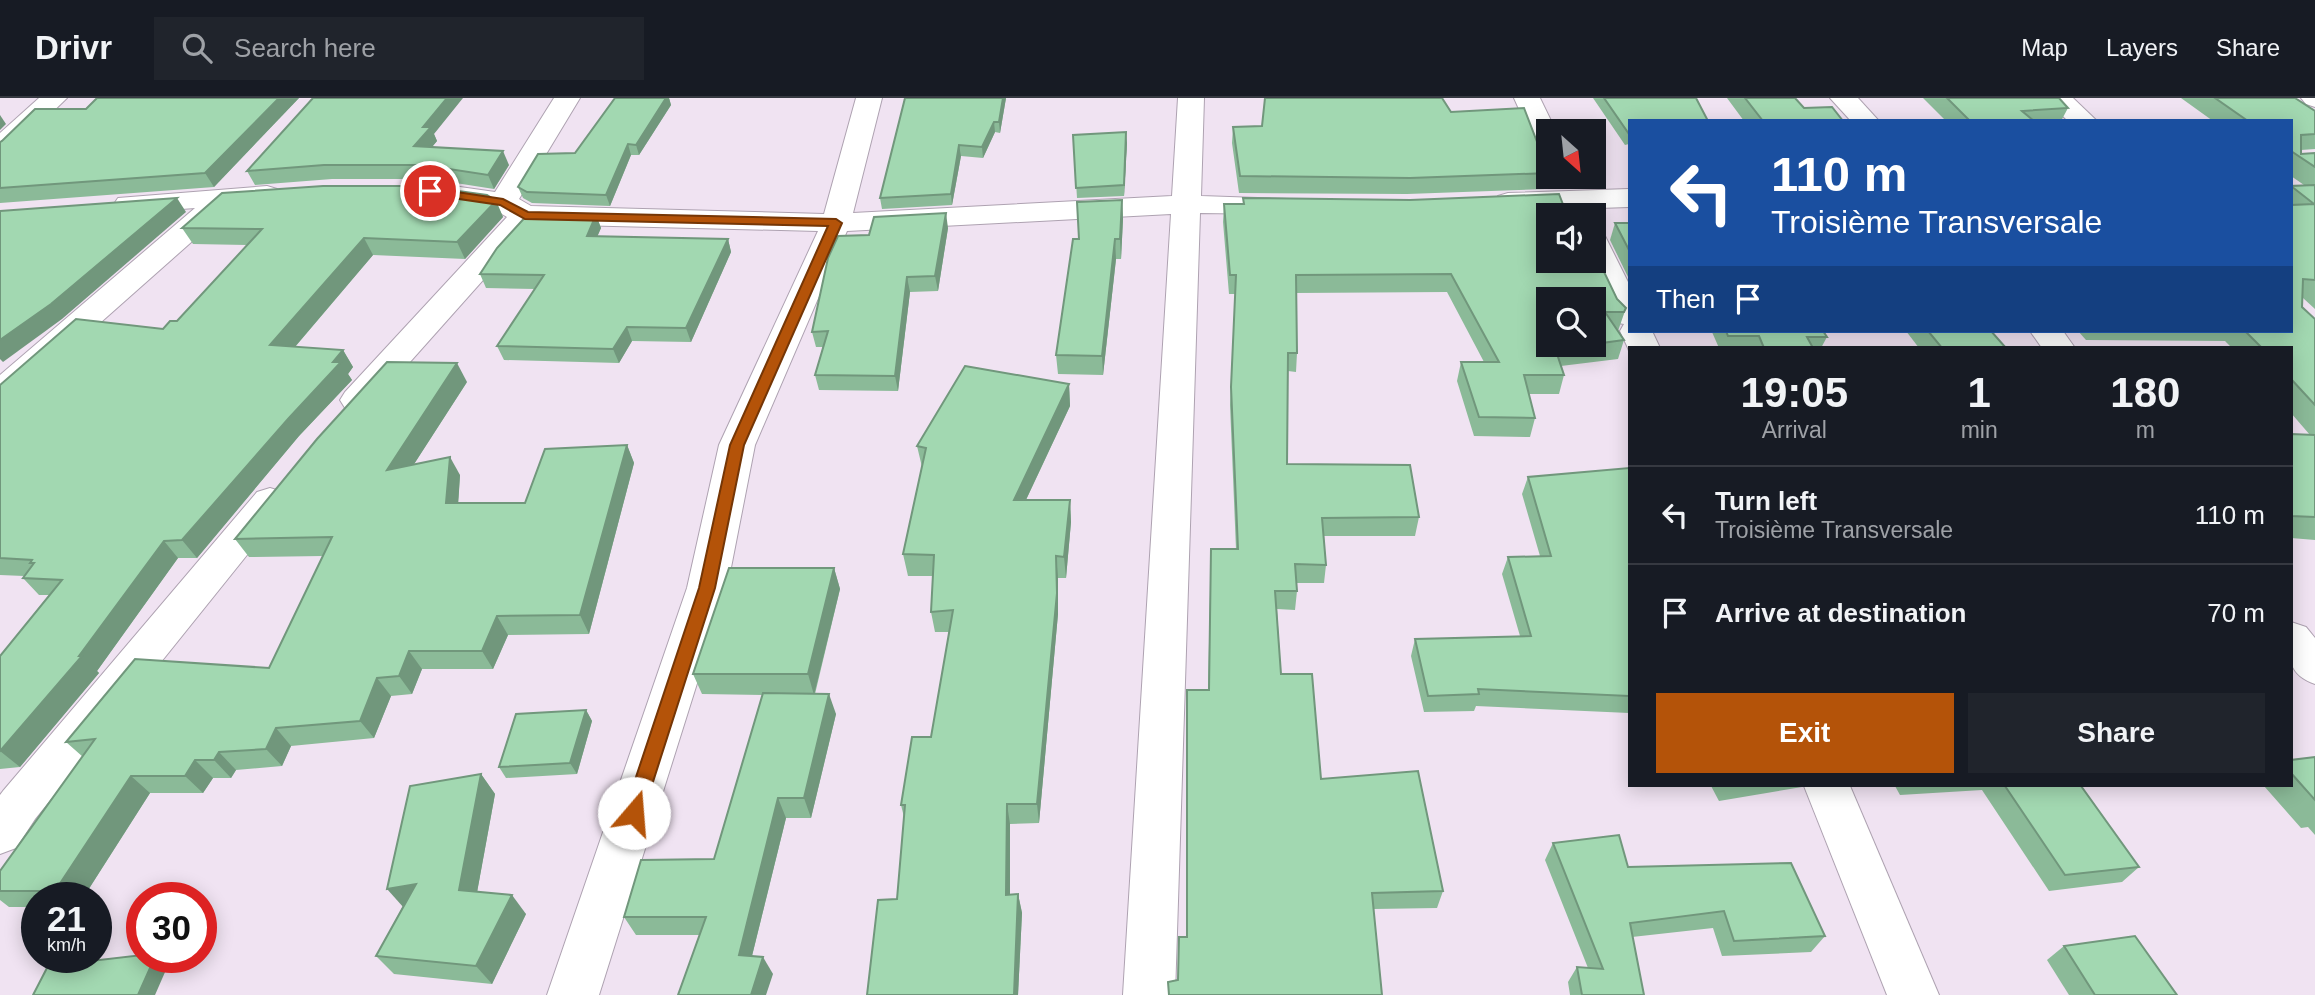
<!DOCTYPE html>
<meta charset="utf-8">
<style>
:root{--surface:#171b24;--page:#20242c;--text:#f1f3f6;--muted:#9ea1a6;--line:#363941;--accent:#b45309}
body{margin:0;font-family:Arial,sans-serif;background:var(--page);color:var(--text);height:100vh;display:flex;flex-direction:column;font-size:26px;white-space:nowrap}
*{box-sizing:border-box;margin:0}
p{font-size:23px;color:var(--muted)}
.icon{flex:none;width:38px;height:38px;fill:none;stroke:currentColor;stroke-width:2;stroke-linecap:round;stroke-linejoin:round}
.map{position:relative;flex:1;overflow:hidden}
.details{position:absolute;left:1628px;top:248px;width:665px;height:441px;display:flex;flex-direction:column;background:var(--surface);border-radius:0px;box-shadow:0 4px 18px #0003}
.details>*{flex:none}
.banner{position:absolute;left:1628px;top:21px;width:665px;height:214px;border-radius:0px;box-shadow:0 4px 18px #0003;background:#1a4fa0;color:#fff;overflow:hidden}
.needle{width:46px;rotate:153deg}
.tools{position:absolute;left:1536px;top:21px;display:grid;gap:14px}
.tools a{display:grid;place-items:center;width:70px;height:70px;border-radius:0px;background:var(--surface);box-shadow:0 4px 18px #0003;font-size:35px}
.speed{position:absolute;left:21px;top:784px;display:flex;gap:14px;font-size:35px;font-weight:700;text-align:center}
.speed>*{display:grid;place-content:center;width:91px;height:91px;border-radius:50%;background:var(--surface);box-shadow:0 4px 18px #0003;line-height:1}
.speed small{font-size:18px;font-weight:400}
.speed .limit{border:10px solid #d22;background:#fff;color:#111}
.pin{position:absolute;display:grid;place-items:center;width:60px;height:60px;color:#fff;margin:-30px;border:4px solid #fff;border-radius:50%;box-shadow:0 2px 7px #0007}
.me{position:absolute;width:77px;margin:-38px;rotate:18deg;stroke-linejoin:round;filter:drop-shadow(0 0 5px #0008)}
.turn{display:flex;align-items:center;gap:24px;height:147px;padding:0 28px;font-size:32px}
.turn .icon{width:91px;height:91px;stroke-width:2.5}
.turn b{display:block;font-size:49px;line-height:60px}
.then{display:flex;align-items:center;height:66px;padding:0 28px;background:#0003;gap:14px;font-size:26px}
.eta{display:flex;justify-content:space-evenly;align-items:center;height:119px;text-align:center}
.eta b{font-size:42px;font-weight:600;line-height:49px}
.action{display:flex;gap:14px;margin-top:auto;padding:14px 28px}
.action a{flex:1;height:80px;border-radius:0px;background:var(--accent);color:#fff;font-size:28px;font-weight:600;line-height:80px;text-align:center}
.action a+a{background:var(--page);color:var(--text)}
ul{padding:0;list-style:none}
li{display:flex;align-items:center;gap:21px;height:98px;padding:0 28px;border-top:2px solid var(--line)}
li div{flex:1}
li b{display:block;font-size:26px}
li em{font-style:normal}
header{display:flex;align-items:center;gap:42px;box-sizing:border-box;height:98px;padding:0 35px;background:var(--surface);border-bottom:2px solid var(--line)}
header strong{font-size:33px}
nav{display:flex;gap:38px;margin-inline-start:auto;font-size:24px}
.search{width:490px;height:63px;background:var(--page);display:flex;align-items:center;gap:18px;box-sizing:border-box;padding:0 24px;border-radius:0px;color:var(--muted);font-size:26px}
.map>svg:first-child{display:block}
</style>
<header>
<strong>Drivr</strong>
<div class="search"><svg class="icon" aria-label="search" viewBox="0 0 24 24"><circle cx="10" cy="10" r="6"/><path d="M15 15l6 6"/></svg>Search here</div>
<nav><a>Map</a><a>Layers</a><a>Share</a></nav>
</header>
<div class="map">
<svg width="2315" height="897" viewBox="0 0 2315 897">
<rect width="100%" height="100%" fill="#f0e3f2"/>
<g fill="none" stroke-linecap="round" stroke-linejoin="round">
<defs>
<g id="minor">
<path d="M 39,0 L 67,0 L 10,55 L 0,57 L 0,35 Z"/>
<path d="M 554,0 L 580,0 L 519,101 L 531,108 L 824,116 L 856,0 L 882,0 L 853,115 L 1172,98 L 1178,0 L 1204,0 L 1201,98 L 1287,101 L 1291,107 L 1287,113 L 1277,116 L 1200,115 L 1175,897 L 1123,897 L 1171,116 L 847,133 L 755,347 L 727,490 L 599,897 L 547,897 L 687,490 L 719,347 L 818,133 L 533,126 L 369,310 L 357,313 L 345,310 L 340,302 L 345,294 L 507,119 L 495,112 L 436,102 L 432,96 L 436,90 L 446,87 L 495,94 Z"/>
<path d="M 1514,0 L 1540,0 L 1556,33 L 1549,33 L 1549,55 L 1539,53 L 1535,47 Z"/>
<path d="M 1830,0 L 1858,0 L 1879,23 L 1851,23 Z"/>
<path d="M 2044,0 L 2073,0 L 2097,23 L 2068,23 Z"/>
<path d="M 2301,0 L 2315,0 L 2315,9 L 2306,6 Z"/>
<path d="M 267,88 L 277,91 L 281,97 L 277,103 L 232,108 L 12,303 L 0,306 L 0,277 L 195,110 L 128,115 L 118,112 L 114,106 L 118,100 Z"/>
<path d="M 1629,91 L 1629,109 L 1508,113 L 1498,110 L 1494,104 L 1498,98 L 1508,95 Z"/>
<path d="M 1594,135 L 1605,138 L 1629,186 L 1629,233 L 1652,233 L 1660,250 L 1629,253 L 1628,250 L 1620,233 L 1624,226 L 1618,225 L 1613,218 L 1588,163 L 1594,163 Z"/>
<path d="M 2030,233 L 2063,233 L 2075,250 L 2042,250 Z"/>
<path d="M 270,390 L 283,394 L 289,403 L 283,412 L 35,721 L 16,750 L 0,756 L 0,697 L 3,693 L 257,394 Z"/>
<path d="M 2291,524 L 2306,529 L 2315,540 L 2315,586 C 2283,575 2290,553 2291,524 Z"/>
<path d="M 1804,688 L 1850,688 L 1939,897 L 1887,897 Z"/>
</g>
</defs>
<use href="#minor" stroke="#aea2b1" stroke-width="2"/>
<use href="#minor" fill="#fff" fill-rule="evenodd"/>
</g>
<g fill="#8bba98" fill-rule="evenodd">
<path d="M 299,0 L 214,89 L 0,105 L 0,44 L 86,11 Z"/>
<path d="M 666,0 L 669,0 L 671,7 L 639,57 L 631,57 L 610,108 L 532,105 L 523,100 L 518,89 Z"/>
<path d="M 905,0 L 1006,0 L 1000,35 L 995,34 L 983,60 L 961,58 L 952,107 L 882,111 L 880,100 Z"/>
<path d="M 1593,0 L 1696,0 L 1629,23 L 1629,46 L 1625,47 Z"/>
<path d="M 1727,0 L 1795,0 L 1804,10 L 1843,23 L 1744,23 Z"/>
<path d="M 1923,0 L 2059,0 L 2068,10 L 2061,23 L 1946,23 Z"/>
<path d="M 2181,0 L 2295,0 L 2315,13 L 2315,51 L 2301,52 L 2301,56 L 2315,55 L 2315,211 L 2303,200 L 2302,209 L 2315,221 L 2315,442 L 2291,440 L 2291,336 L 2310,337 L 2291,315 L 2291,250 L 2232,250 L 2225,243 L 2086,242 L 2078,233 L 2291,233 L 2291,88 L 2304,87 L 2291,78 L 2291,23 L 2213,23 Z"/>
<path d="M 1451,14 L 1549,72 L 1549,78 L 1545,91 L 1407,96 L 1239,95 L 1232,45 L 1233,29 L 1262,28 Z"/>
<path d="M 434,36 L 437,43 L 432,49 L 509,67 L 494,91 L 430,81 L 332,81 L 255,87 L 247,73 Z"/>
<path d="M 1073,37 L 1127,45 L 1124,98 L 1077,100 Z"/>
<path d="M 1243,100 L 1549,117 L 1617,201 L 1626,210 L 1618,233 L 1624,242 L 1618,261 L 1561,268 L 1564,277 L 1559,296 L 1529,296 L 1535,320 L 1530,339 L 1474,338 L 1457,283 L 1461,264 L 1484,264 L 1447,194 L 1296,195 L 1297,255 L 1296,274 L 1288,273 L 1287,366 L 1419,419 L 1415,438 L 1324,438 L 1326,467 L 1324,485 L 1296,485 L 1297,493 L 1295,512 L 1277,511 L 1281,576 L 1321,681 L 1443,793 L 1437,810 L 1374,811 L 1178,882 L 1187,839 L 1187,592 L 1208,592 L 1211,451 L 1236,451 L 1230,307 L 1235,196 L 1229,196 L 1223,124 L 1224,106 L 1243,106 ZM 1594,201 L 1594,247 L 1549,247 Z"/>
<path d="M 1122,102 L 1123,121 L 1121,161 L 1116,161 L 1103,277 L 1058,276 L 1056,257 L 1079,141 Z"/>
<path d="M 496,103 L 503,119 L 465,161 L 373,157 L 295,249 L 343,252 L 353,269 L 348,276 L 352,282 L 299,338 L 197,460 L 178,460 L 97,573 L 99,575 L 20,669 L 0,671 L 0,558 L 49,497 L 39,497 L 23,480 L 24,478 L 0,477 L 0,287 L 163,231 L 177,223 L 247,147 L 193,146 L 182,130 Z"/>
<path d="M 596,117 L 601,130 L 597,138 L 728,141 L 731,154 L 691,244 L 632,243 L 619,265 L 504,262 L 497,248 L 535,191 L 486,190 L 480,176 Z"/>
<path d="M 1615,125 L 1629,125 L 1629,181 L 1610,142 Z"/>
<path d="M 948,130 L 938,193 L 910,194 L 898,293 L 819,292 L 815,277 L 823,249 L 816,249 L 812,234 L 869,137 Z"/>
<path d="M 1678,233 L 1823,233 L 1827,239 L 1821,250 L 1719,250 L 1712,234 Z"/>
<path d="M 1906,233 L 1991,233 L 2006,250 L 1919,250 Z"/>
<path d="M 467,284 L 414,366 L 460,377 L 458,405 L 525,405 L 627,347 L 634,365 L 589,536 L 508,537 L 493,571 L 422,571 L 412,596 L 391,598 L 374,640 L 291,648 L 282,668 L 236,672 L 231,680 L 213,680 L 203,695 L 150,695 L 83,800 L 37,800 L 37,809 L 9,809 L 0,802 L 0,773 L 83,659 L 66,644 L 269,570 L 323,458 L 249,459 L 235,441 Z"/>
<path d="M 1069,286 L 1070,308 L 1026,402 L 1070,402 L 1071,424 L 1066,480 L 1058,480 L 1058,516 L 1039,725 L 1010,726 L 1010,797 L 1018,796 L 1022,815 L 1018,897 L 867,897 L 897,801 L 904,719 L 901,707 L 931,639 L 949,534 L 935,534 L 931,514 L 933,478 L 908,478 L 903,456 L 922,369 L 917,348 Z"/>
<path d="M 1629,370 L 1629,615 L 1476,608 L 1474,613 L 1424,614 L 1411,558 L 1415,541 L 1520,538 L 1502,476 L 1508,459 L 1540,458 L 1522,396 L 1528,379 Z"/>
<path d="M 834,470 L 840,491 L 815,596 L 836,616 L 811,720 L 786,720 L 752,858 L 773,876 L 699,837 L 636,837 L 624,819 L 714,761 L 763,597 L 702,596 L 693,576 Z"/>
<path d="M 586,612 L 592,623 L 577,676 L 506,680 L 499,669 Z"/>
<path d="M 2315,659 L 2315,737 L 2308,729 L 2301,730 L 2264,688 L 2291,688 L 2291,662 Z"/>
<path d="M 481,676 L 495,696 L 477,794 L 526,816 L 492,886 L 394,876 L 376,858 L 403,808 Z"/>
<path d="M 1711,688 L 1803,688 L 1802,689 L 1719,703 Z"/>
<path d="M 1895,688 L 2081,688 L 2139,769 L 2122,784 L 2049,793 L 1982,692 L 1900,697 Z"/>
<path d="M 1553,745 L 1628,769 L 1825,838 L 1811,854 L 1722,858 L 1713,830 L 1632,839 L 1644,897 L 1570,897 L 1568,884 L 1577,869 L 1588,870 L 1545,762 Z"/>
<path d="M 2064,848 L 2177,897 L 2069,897 L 2047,862 Z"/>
</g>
<g fill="#71977c">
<path d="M 279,0 L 299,0 L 214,89 L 205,75 Z"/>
<path d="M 447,0 L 463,0 L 434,36 L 437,43 L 421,62 L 414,48 L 423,29 Z"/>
<path d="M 666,0 L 669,0 L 671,7 L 639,57 L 636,47 Z"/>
<path d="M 1003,0 L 1006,0 L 1000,35 L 999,24 Z"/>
<path d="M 0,17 L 6,26 L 0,32 Z"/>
<path d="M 994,24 L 995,34 L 983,60 L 982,49 Z"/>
<path d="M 1126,34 L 1127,45 L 1124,98 L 1124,87 Z"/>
<path d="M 628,46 L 631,57 L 610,108 L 606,97 Z"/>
<path d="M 959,47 L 961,58 L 952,107 L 951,96 Z"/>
<path d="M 503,53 L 509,67 L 494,91 L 488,77 Z"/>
<path d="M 177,100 L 186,114 L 62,221 L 3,264 L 0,261 L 0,242 Z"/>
<path d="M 1122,102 L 1123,121 L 1121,161 L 1120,141 Z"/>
<path d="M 496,103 L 503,119 L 465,161 L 457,144 Z"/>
<path d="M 946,115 L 948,130 L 938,193 L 935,178 Z"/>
<path d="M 596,117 L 601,130 L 592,151 L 587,138 Z"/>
<path d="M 364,140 L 373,157 L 282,264 L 270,247 Z"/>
<path d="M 728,141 L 731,154 L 691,244 L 686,230 Z"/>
<path d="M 1115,141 L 1116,161 L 1103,277 L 1102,258 Z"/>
<path d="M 907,179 L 910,194 L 898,293 L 895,278 Z"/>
<path d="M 627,229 L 632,243 L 619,265 L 613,251 Z"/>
<path d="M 343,252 L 353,269 L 348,276 L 352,282 L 299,338 L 197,460 L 182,442 Z"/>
<path d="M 457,265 L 467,284 L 398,391 L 387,372 Z"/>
<path d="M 1069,286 L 1070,308 L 1016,423 L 1014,402 Z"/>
<path d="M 627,347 L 634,365 L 589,536 L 580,517 Z"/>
<path d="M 450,359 L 460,377 L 457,424 L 446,405 Z"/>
<path d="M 1070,402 L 1071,424 L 1066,480 L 1064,459 Z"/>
<path d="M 164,443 L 178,460 L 97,573 L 99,575 L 20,669 L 0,653 L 79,558 Z"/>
<path d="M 1056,458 L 1058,480 L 1058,516 L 1039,725 L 1037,706 Z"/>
<path d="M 834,470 L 840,491 L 814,597 L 808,576 Z"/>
<path d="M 497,518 L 508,537 L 493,571 L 482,553 Z"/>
<path d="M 409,553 L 422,571 L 412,596 L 399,578 Z"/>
<path d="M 377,580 L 391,598 L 374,640 L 360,623 Z"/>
<path d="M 829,596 L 836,616 L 811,720 L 804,700 Z"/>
<path d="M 586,612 L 592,623 L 577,676 L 570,665 Z"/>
<path d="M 276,630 L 291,648 L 282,668 L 266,651 Z"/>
<path d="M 219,654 L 236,672 L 231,680 L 214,662 Z"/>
<path d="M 195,662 L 213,680 L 203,695 L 185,678 Z"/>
<path d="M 481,676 L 495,696 L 474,811 L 459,792 Z"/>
<path d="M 131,678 L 150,695 L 83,800 L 64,800 L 55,793 Z"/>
<path d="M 778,700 L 786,720 L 748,874 L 739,857 Z"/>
<path d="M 1007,706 L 1010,726 L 1010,815 L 1006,797 Z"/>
<path d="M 416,786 L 404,810 L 387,791 Z"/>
<path d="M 1018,796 L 1022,815 L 1018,897 L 1014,897 Z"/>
<path d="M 512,797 L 526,816 L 492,886 L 476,868 Z"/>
<path d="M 155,859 L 161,859 L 169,865 L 155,897 L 138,897 Z"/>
<path d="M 763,859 L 773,876 L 766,897 L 751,897 Z"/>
</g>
<g fill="#a2d8b1" stroke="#71977c" stroke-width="2">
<path d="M 97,0 L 279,0 L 205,75 L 0,90 L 0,44 L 2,43 L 35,11 L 86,11 Z"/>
<path d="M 313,0 L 447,0 L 423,29 L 431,29 L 414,48 L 503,53 L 488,77 L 423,67 L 324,67 L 247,73 Z"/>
<path d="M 615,0 L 666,0 L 636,47 L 628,46 L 606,97 L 527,94 L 518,89 L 538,56 L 575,55 Z"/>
<path d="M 905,0 L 1003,0 L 999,24 L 994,24 L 982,49 L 959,47 L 951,96 L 880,100 Z"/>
<path d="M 1265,0 L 1442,0 L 1451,14 L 1524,10 L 1549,75 L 1410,80 L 1240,78 L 1233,29 L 1262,28 Z"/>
<path d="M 1604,0 L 1696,0 L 1708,23 L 1629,23 L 1629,36 Z"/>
<path d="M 1745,0 L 1795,0 L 1804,10 L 1832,9 L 1843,23 L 1763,23 Z"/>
<path d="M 1947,0 L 2059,0 L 2068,10 L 2022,13 L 2034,23 L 1970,23 Z"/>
<path d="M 2215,0 L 2295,0 L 2315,13 L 2315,36 L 2301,37 L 2301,56 L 2315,55 L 2315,69 L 2291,53 L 2291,23 L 2248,23 Z"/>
<path d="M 1126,34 L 1124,87 L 1076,90 L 1073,37 Z"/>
<path d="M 2315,87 L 2315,182 L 2303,181 L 2302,209 L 2315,221 L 2315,307 L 2291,281 L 2291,250 L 2262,250 L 2245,233 L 2291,233 L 2291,107 L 2314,106 L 2291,88 Z"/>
<path d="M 323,88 L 422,88 L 487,97 L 496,103 L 457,144 L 364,140 L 270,247 L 343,252 L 333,264 L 341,264 L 288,321 L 182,442 L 164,443 L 79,558 L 82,558 L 0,653 L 0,558 L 62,482 L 23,480 L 34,465 L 30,465 L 32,462 L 0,460 L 0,287 L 76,221 L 163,231 L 170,223 L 177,223 L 262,131 L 182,130 L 222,95 Z"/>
<path d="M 1559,96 L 1567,117 L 1549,117 L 1549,163 L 1594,163 L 1594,153 L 1617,201 L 1626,210 L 1624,214 L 1605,214 L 1624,242 L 1594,246 L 1594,201 L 1549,201 L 1549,247 L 1587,247 L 1555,250 L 1564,277 L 1524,277 L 1535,320 L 1479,319 L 1461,264 L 1499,264 L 1451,176 L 1296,177 L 1297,255 L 1288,255 L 1287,366 L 1410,367 L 1419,419 L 1322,420 L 1326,467 L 1295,466 L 1297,493 L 1275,493 L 1281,576 L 1312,576 L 1321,681 L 1418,673 L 1443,793 L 1372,795 L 1382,897 L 1169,897 L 1168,884 L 1178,882 L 1179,839 L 1187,839 L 1187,592 L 1209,592 L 1211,451 L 1238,451 L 1231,289 L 1236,177 L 1230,177 L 1224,106 L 1244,106 L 1243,100 L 1410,102 Z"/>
<path d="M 177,100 L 51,206 L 0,242 L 0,113 Z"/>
<path d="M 1122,102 L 1120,141 L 1115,141 L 1102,258 L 1056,257 L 1073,141 L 1079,141 L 1077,104 Z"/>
<path d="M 529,115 L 596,117 L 587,138 L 728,141 L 686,230 L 627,229 L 613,251 L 497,248 L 544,177 L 480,176 L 497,150 Z"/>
<path d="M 946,115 L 935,178 L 907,179 L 895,278 L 815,277 L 828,233 L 812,234 L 828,160 L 838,138 L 869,137 L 874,119 Z"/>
<path d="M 1594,125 L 1597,125 L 1597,142 L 1594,144 Z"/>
<path d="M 1615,125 L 1629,125 L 1629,152 Z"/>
<path d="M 1726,233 L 1823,233 L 1827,239 L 1807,239 L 1813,250 L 1764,250 L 1759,238 L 1728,238 Z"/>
<path d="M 1928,233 L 1991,233 L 2006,250 L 1942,250 Z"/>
<path d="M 387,264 L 457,265 L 387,372 L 450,359 L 446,405 L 525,405 L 545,351 L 627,347 L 580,517 L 497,518 L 482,553 L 409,553 L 399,578 L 377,580 L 360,623 L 276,630 L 266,651 L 219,654 L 214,662 L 195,662 L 185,678 L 131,678 L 55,793 L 0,793 L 0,773 L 95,641 L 66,644 L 135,561 L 269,570 L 332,439 L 235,441 L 317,341 Z"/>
<path d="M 965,268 L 1069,286 L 1014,402 L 1070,402 L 1064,459 L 1056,458 L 1057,495 L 1037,706 L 1007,706 L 1006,797 L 1018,796 L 1014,897 L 867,897 L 878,802 L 897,801 L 905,707 L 901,707 L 912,639 L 931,639 L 953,512 L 931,514 L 934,457 L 903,456 L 926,350 L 917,348 Z"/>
<path d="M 2291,336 L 2315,337 L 2315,419 L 2291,418 Z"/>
<path d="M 1629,370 L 1629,598 L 1478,591 L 1479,596 L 1428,598 L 1415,541 L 1531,538 L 1508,459 L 1551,458 L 1528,379 Z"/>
<path d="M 729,470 L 834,470 L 808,576 L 693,576 Z"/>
<path d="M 763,595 L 829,596 L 804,700 L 778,700 L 739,857 L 763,859 L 751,897 L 678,897 L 706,819 L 624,819 L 641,762 L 714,761 Z"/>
<path d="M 586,612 L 570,665 L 499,669 L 516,616 Z"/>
<path d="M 2315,659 L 2315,702 L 2291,675 L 2291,662 Z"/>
<path d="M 481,676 L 459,792 L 512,797 L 476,868 L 376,858 L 416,786 L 387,791 L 410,688 Z"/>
<path d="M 2005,688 L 2081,688 L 2139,769 L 2065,777 Z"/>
<path d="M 1619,737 L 1628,769 L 1791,765 L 1825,838 L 1734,843 L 1724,813 L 1630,825 L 1644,897 L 1582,897 L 1577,869 L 1603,871 L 1553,745 Z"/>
<path d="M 2135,838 L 2177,897 L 2095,897 L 2064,848 Z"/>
<path d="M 142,857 L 142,859 L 155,859 L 138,897 L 33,897 L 48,868 Z"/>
</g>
<path fill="#b45309" stroke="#753606" stroke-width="2" d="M 430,90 L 503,101 L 528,114 L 836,121 L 842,125 L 744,347 L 715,490 L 643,715 L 640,721 L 627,721 L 624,715 L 699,490 L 730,347 L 828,128 L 525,121 L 500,107 L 425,96 L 424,93 Z"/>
</svg>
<div class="tools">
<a><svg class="needle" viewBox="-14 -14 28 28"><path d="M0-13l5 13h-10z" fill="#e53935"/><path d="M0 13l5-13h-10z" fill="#9ea1a6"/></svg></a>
<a><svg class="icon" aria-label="sound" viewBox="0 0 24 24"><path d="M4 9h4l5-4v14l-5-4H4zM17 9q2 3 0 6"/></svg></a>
<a><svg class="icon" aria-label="search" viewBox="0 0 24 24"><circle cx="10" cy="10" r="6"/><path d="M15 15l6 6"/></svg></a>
</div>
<div class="speed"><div>21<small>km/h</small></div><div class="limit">30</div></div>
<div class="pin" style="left:430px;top:93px;background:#d93025"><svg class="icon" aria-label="arrive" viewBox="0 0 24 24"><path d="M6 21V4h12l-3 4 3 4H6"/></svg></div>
<svg class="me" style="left:634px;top:715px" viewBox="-20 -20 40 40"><circle r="19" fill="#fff"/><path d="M0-13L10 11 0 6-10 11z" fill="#b45309"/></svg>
<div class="banner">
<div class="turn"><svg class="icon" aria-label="left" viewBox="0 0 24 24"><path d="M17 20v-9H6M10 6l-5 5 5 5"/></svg><div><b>110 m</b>Troisième Transversale</div></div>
<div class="then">Then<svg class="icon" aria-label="arrive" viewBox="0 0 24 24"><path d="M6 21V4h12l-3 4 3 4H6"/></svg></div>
</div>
<section class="details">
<div class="eta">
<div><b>19:05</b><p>Arrival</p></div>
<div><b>1</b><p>min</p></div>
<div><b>180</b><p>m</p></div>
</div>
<ul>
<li><svg class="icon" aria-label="left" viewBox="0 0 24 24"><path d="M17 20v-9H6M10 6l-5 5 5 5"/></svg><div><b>Turn left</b><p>Troisième Transversale</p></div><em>110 m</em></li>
<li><svg class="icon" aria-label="arrive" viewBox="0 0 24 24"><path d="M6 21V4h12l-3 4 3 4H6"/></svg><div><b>Arrive at destination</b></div><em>70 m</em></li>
</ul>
<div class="action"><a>Exit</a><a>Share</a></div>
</section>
</div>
